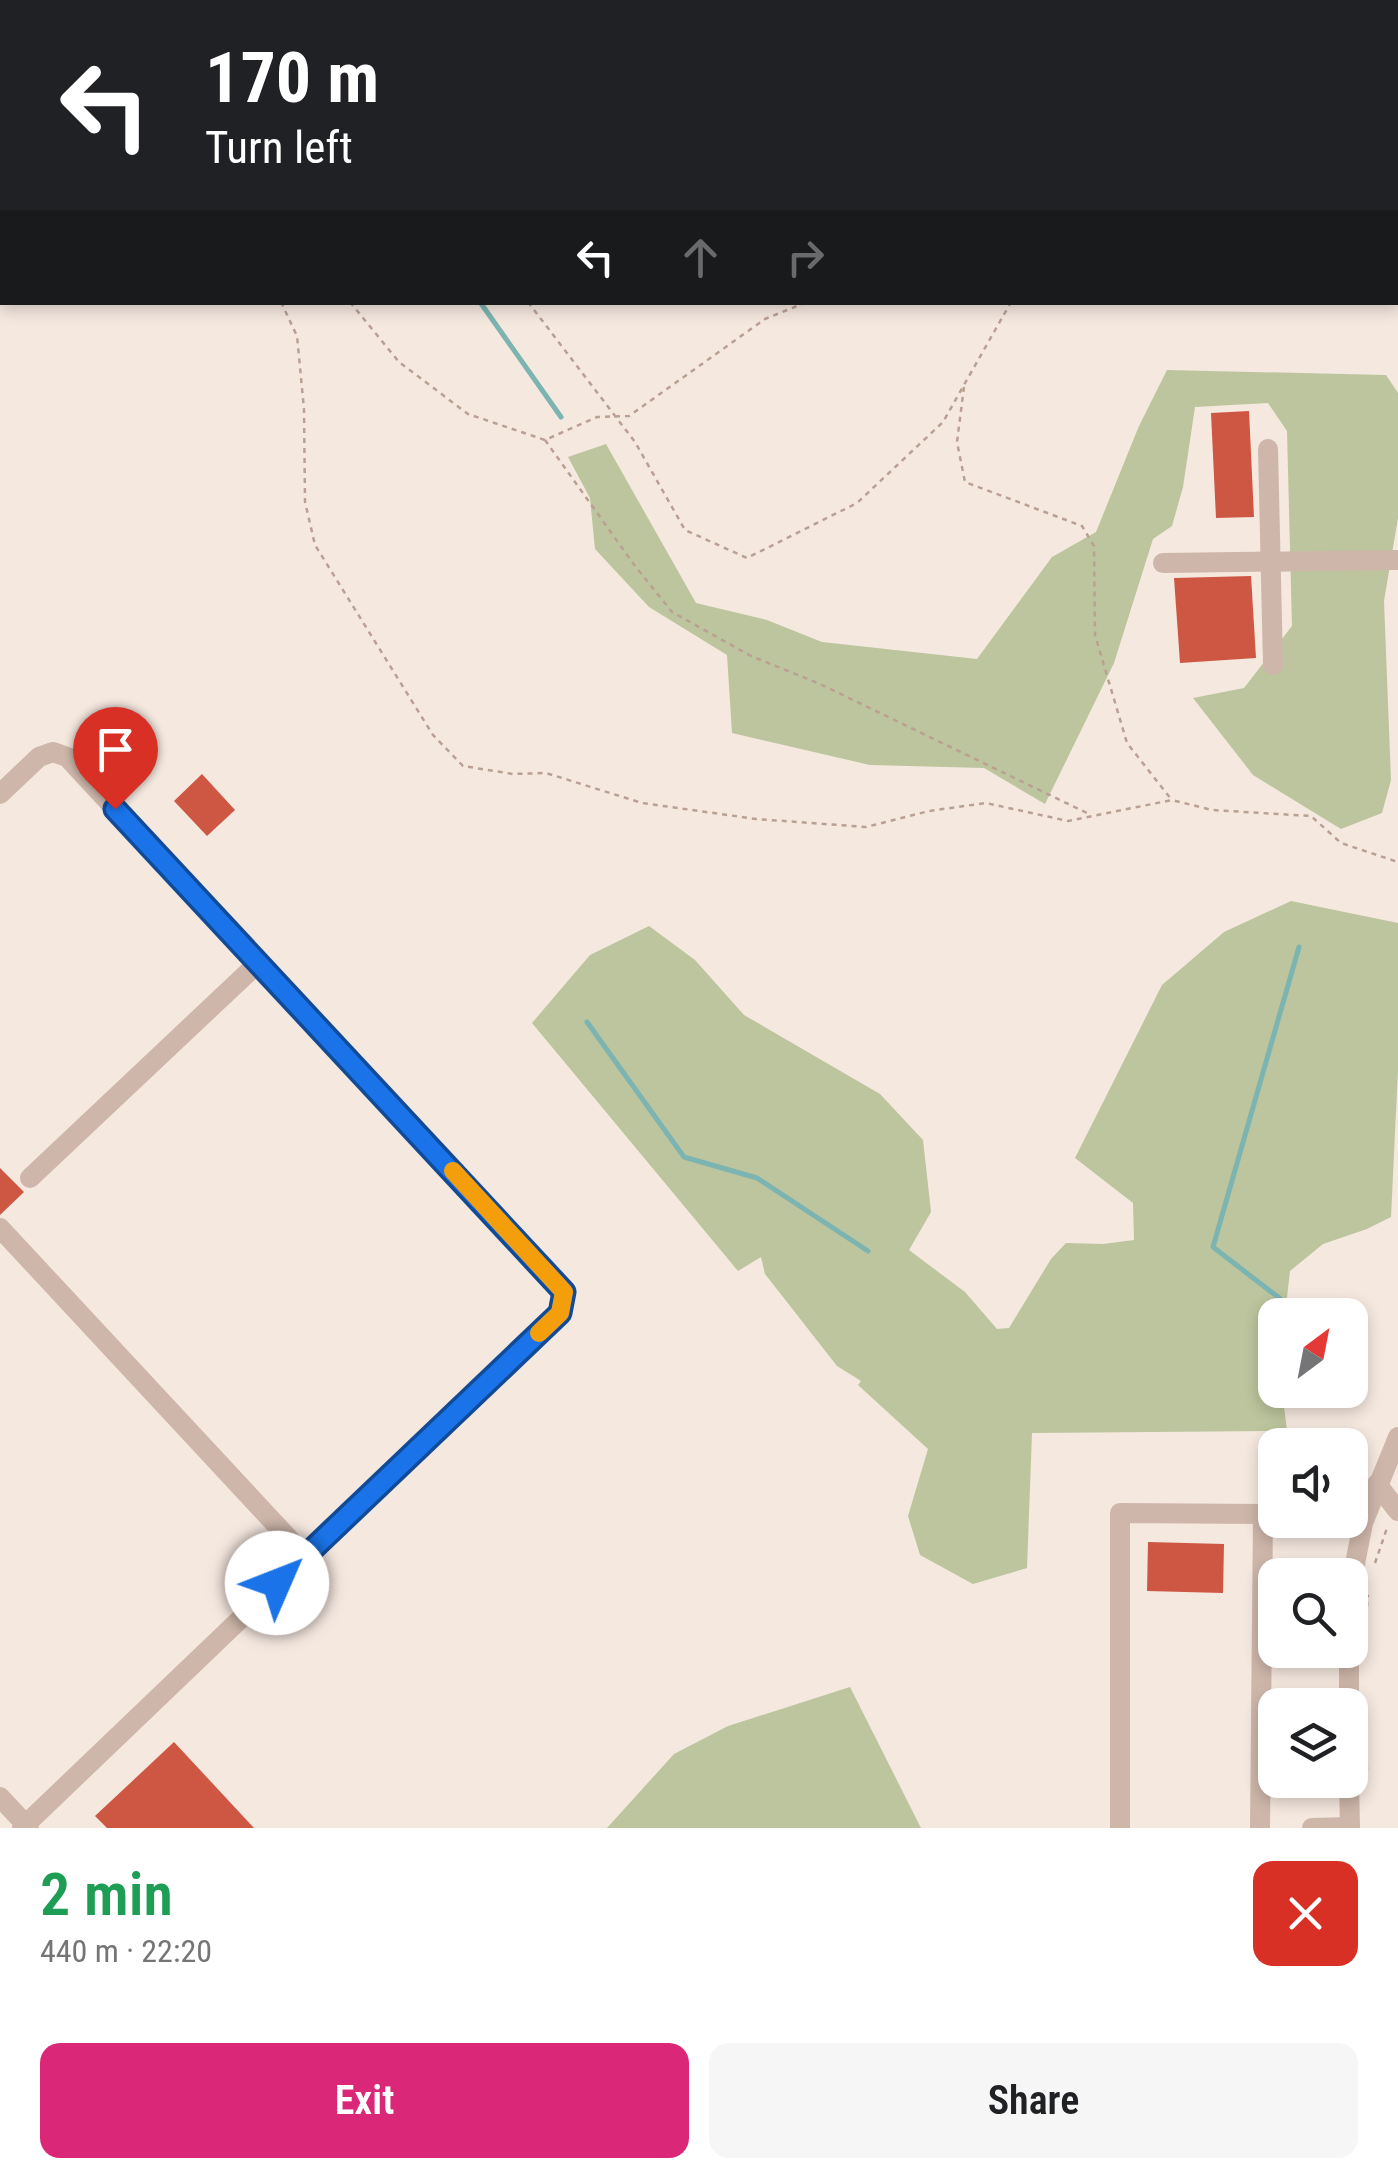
<!DOCTYPE html>
<meta charset="utf-8">
<style>
:root{--surface:#fff;--page:#f6f6f6;--text:#202124;--muted:#757577;--accent:#db2777}
body{margin:0;font-family:"Roboto Condensed",sans-serif;background:var(--page);color:var(--text);height:100vh;display:flex;flex-direction:column;font-size:38px;white-space:nowrap}
*{box-sizing:border-box;margin:0}
p{font-size:32px;color:var(--muted)}
.icon{flex:none;width:55px;height:55px;fill:none;stroke:currentColor;stroke-width:2;stroke-linecap:round;stroke-linejoin:round}
.map{position:relative;height:1828px;overflow:hidden}
.sheet{display:flex;flex-direction:column;background:var(--surface);flex:1}
.sheet>*{flex:none}
.hud{position:absolute;left:0px;top:0px;width:1400px;height:305px;box-shadow:0 5px 15px #0003;background:#202124;color:#fff;overflow:hidden}
.needle{width:65px;rotate:32deg}
.controls{position:absolute;left:1258px;top:1298px;display:grid;gap:20px}
.controls a{display:grid;place-items:center;width:110px;height:110px;border-radius:20px;background:var(--surface);box-shadow:0 5px 15px #0003;font-size:50px}
.pin{position:absolute;display:grid;place-items:center;width:85px;height:85px;color:#fff;margin:-102px -42px;border-radius:50% 50% 50% 0;rotate:-45deg;box-shadow:0 0 10px #0007}
.pin .icon{rotate:45deg}
.me{position:absolute;width:110px;margin:-55px;rotate:46deg;stroke-linejoin:round;filter:drop-shadow(0 0 8px #0008)}
.turn{display:flex;align-items:center;gap:35px;height:210px;padding:0 40px;font-size:45px}
.turn .icon{width:130px;height:130px;stroke-width:2.5}
.turn b{display:block;font-size:70px;line-height:85px}
.lanes{display:flex;align-items:center;height:95px;padding:0 40px;background:#0003;justify-content:center;gap:50px;direction:ltr}
.lanes .off{opacity:.35}
.round{display:grid;place-items:center;flex:none;width:105px;height:105px;border-radius:20px;background:var(--page)}
.head{display:flex;align-items:center;justify-content:space-between;height:170px;padding:0 40px}
h1{font-size:60px;font-weight:600;line-height:75px;color:#1e9e55}
.button{display:flex;gap:20px;margin-top:auto;padding:20px 40px}
.button a{flex:1;height:115px;border-radius:20px;background:var(--accent);color:#fff;font-size:40px;font-weight:600;line-height:115px;text-align:center}
.button a+a{background:var(--page);color:var(--text)}
.map>svg:first-child{display:block}
</style>
<div class="map">
<svg width="1398" height="1828" viewBox="0 0 1398 1828">
<rect width="100%" height="100%" fill="#f5e8df"/>
<g fill="#bcc59d">
<path d="M 1167,370 L 1386,375 L 1398,393 L 1398,518 L 1384,601 L 1391,780 L 1382,813 L 1341,829 L 1253,775 L 1193,698 L 1244,688 L 1292,626 L 1287,431 L 1268,403 L 1195,407 L 1183,487 L 1172,526 L 1153,539 L 1114,663 L 1045,804 L 984,768 L 870,765 L 732,733 L 727,655 L 649,607 L 595,549 L 590,498 L 568,457 L 606,444 L 696,603 L 767,620 L 822,642 L 977,659 L 1052,557 L 1096,532 L 1139,426 Z"/>
<path d="M 1291,901 L 1398,923 L 1398,1070 L 1391,1217 L 1367,1229 L 1323,1244 L 1290,1271 L 1285,1315 L 1275,1315 L 1275,1390 L 1282,1390 L 1287,1431 L 1032,1433 L 1027,1568 L 973,1584 L 920,1555 L 908,1516 L 928,1449 L 858,1385 L 861,1381 L 837,1366 L 765,1274 L 761,1257 L 738,1271 L 532,1023 L 590,955 L 649,926 L 695,960 L 744,1015 L 880,1094 L 923,1140 L 931,1212 L 909,1250 L 965,1292 L 997,1329 L 1009,1328 L 1051,1259 L 1066,1243 L 1103,1244 L 1134,1240 L 1133,1203 L 1075,1158 L 1162,985 L 1224,932 Z"/>
<path d="M 850,1687 L 921,1828 L 607,1828 L 674,1754 L 728,1726 Z"/>
</g>
<g fill="none" stroke-linecap="round" stroke-linejoin="round">
<g stroke="#7cb4b1" stroke-width="5">
<path d="M 267,0 L 269,2"/>
<path d="M 480,302 L 561,417"/>
<path d="M 587,1022 L 684,1157 L 757,1178 L 868,1251"/>
<path d="M 1296,1311 L 1213,1247 L 1299,947"/>
</g>
</g>
<g fill="#ce5744">
<path d="M 1249,411 L 1254,517 L 1216,518 L 1211,413 Z"/>
<path d="M 1251,576 L 1256,658 L 1180,663 L 1174,578 Z"/>
<path d="M 202,774 L 235,810 L 207,836 L 174,801 Z"/>
<path d="M 0,1168 L 24,1192 L 0,1215 Z"/>
<path d="M 1148,1542 L 1224,1544 L 1223,1593 L 1147,1591 Z"/>
<path d="M 174,1742 L 254,1828 L 107,1828 L 95,1816 Z"/>
</g>
<g fill="none" stroke-linecap="round" stroke-linejoin="round">
<g stroke="#baa093" stroke-width="2.5" stroke-dasharray="5 5" stroke-linecap="butt">
<path d="M 136,0 L 138,2"/>
<path d="M 318,0 L 319,2"/>
<path d="M 281,302 L 297,336 L 304,409 L 305,502 L 315,545 L 433,735 L 463,766 L 513,774 L 546,773 L 642,803 L 756,819 L 866,827 L 929,811 L 986,803 L 1068,821 L 1172,800 L 1212,810 L 1311,816 L 1341,843 L 1398,862"/>
<path d="M 350,302 L 399,362 L 468,414 L 545,440 L 597,417 L 629,416 L 765,319 L 807,302"/>
<path d="M 528,302 L 635,442 L 685,530 L 747,558 L 857,503 L 943,422 L 1011,302"/>
<path d="M 964,387 L 957,442 L 965,482 L 1082,526 L 1094,546 L 1095,635 L 1127,743 L 1171,799"/>
<path d="M 545,440 L 635,566 L 672,612 L 751,656 L 820,684 L 1089,814"/>
<path d="M 1375,1563 L 1387,1528"/>
<path d="M 1364,1637 L 1368,1595"/>
<path d="M 1365,1715 L 1367,1772"/>
</g>
<g stroke="#ceb6aa" stroke-width="20">
<path d="M 1268,449 L 1273,665"/>
<path d="M 1163,563 L 1398,560"/>
<path d="M 0,794 L 39,757 L 53,752 L 67,757 L 564,1293 L 560,1313 L 22,1828"/>
<path d="M 30,1178 L 258,963"/>
<path d="M 0,1228 L 305,1556"/>
<path d="M 1377,1484 L 1398,1511"/>
<path d="M 1350,1589 L 1363,1523 L 1398,1437"/>
<path d="M 1349,1650 L 1349,1705"/>
<path d="M 1349,1780 L 1350,1828"/>
<path d="M 0,1797 L 29,1828"/>
<path d="M 1120,1828 L 1120,1513 L 1263,1514 L 1260,1828"/>
<path d="M 1312,1828 L 1350,1827"/>
</g>
</g>
<g fill="none" stroke-linecap="round" stroke-linejoin="round">
<defs>
<path id="route" d="M 115,809 L 564,1292 L 560,1313 L 277,1583"/>
</defs>
<use href="#route" stroke="#114b97" stroke-width="25"/>
<use href="#route" stroke="#1a73e8" stroke-width="18"/>
<path stroke="#f59e0b" stroke-width="18" d="M 453,1171 L 564,1292 L 560,1313 L 539,1333"/>
</g>
</svg>
<div class="controls">
<a><svg class="needle" viewBox="-14 -14 28 28"><path d="M0-13l5 13h-10z" fill="#e53935"/><path d="M0 13l5-13h-10z" fill="#757577"/></svg></a>
<a><svg class="icon" aria-label="sound" viewBox="0 0 24 24"><path d="M4 9h4l5-4v14l-5-4H4zM17 9q2 3 0 6"/></svg></a>
<a><svg class="icon" aria-label="search" viewBox="0 0 24 24"><circle cx="10" cy="10" r="6"/><path d="M15 15l6 6"/></svg></a>
<a><svg class="icon" aria-label="layers" viewBox="0 0 24 24"><path d="M12 4l9 5-9 5-9-5zM3 14l9 5 9-5"/></svg></a>
</div>
<div class="pin" style="left:115px;top:809px;background:#d93025"><svg class="icon" aria-label="arrive" viewBox="0 0 24 24"><path d="M6 21V4h12l-3 4 3 4H6"/></svg></div>
<svg class="me" style="left:277px;top:1583px" viewBox="-20 -20 40 40"><circle r="19" fill="#fff"/><path d="M0-13L10 11 0 6-10 11z" fill="#1a73e8"/></svg>
<div class="hud">
<div class="turn"><svg class="icon" aria-label="left" viewBox="0 0 24 24"><path d="M17 20v-9H6M10 6l-5 5 5 5"/></svg><div><b>170 m</b>Turn left</div></div>
<div class="lanes"><svg class="icon" aria-label="left" viewBox="0 0 24 24"><path d="M17 20v-9H6M10 6l-5 5 5 5"/></svg><svg class="icon off" aria-label="ahead" viewBox="0 0 24 24"><path d="M12 20V5M6 11l6-6 6 6"/></svg><svg class="icon off" aria-label="right" viewBox="0 0 24 24"><path d="M7 20v-9h11M14 6l5 5-5 5"/></svg></div>
</div>
</div>
<section class="sheet">
<div class="head"><div><h1>2 min</h1><p>440 m · 22:20</p></div><a class="round" style="background:#d93025;color:#fff"><svg class="icon" aria-label="close" viewBox="0 0 24 24"><path d="M6 6l12 12M18 6L6 18"/></svg></a></div>
<div class="button"><a>Exit</a><a>Share</a></div>
</section>
